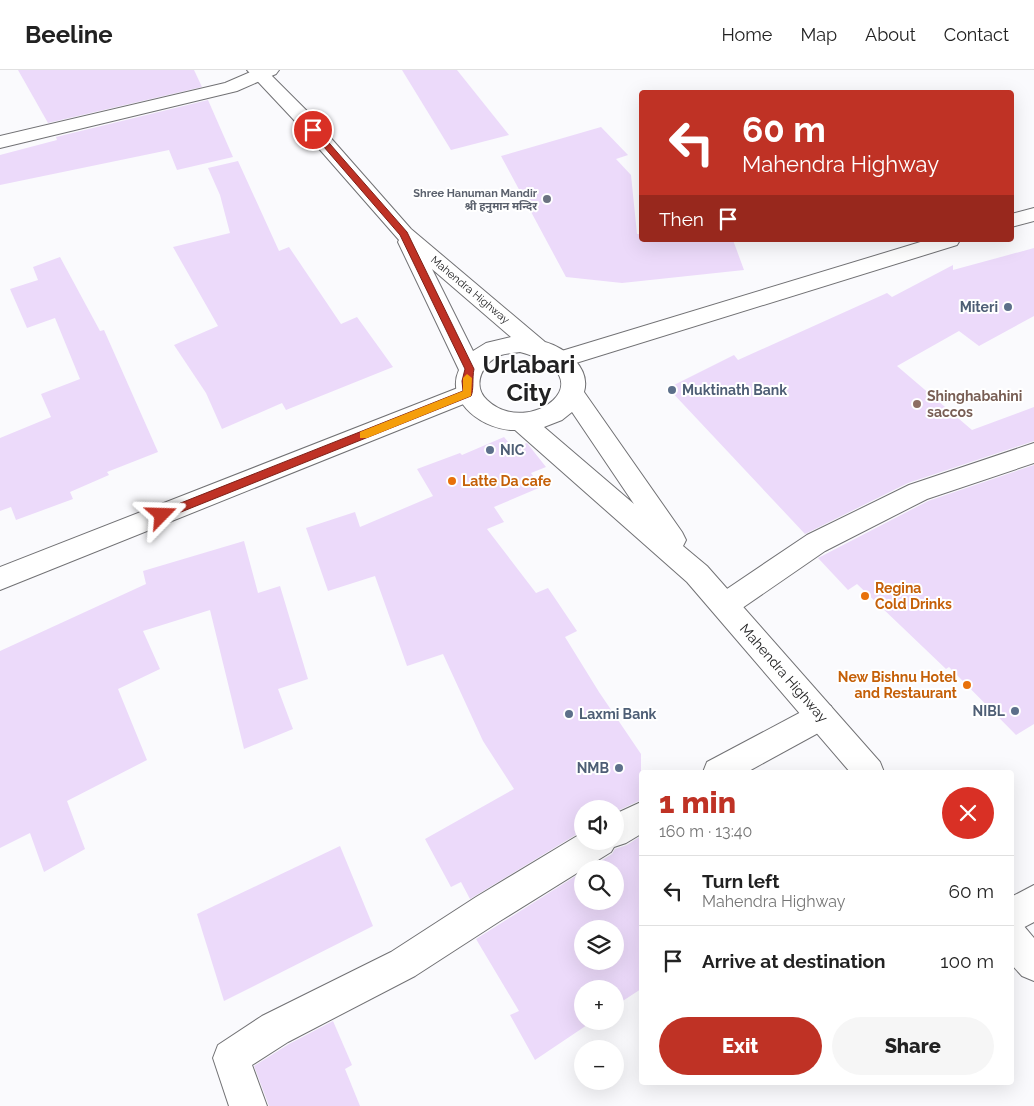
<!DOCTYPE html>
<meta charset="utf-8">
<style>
:root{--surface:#fff;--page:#f6f6f6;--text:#222;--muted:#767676;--line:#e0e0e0;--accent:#bf3225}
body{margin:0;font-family:Raleway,"Noto Sans Devanagari",sans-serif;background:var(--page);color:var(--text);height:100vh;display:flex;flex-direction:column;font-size:19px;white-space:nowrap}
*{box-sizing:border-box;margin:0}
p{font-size:16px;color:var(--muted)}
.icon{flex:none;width:28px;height:28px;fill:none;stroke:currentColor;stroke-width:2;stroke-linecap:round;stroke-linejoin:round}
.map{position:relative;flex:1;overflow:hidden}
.drawer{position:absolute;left:639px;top:700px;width:375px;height:315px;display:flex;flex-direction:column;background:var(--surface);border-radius:5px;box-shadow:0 5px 20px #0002}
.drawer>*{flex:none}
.hud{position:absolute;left:639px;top:20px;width:375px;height:152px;border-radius:5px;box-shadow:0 5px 20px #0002;background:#bf3225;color:#fff;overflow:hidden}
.fabs{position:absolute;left:574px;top:730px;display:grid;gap:10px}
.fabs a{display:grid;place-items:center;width:50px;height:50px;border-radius:50%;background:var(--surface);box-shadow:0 5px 20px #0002;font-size:25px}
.pin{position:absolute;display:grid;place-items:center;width:42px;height:42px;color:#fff;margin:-21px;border:2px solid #fff;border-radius:50%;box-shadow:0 1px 5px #0007}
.me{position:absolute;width:55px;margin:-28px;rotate:68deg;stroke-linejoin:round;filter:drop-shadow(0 0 4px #0008)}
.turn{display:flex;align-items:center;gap:18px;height:105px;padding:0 20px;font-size:22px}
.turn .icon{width:65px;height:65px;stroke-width:2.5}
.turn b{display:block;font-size:35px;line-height:42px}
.then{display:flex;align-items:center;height:48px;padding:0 20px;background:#0003;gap:10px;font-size:19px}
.round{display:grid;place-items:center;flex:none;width:52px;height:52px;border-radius:26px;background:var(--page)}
.summary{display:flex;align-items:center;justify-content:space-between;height:85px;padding:0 20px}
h1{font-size:30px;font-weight:800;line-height:38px;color:var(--accent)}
.action{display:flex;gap:10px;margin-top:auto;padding:10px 20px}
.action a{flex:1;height:58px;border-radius:30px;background:var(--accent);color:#fff;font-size:20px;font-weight:800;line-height:58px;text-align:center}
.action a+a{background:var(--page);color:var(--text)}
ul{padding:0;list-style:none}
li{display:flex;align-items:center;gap:15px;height:70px;padding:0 20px;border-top:1px solid var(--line)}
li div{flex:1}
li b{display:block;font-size:19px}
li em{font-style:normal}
header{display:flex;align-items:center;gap:30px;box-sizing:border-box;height:70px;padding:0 25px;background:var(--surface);border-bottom:1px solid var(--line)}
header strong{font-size:24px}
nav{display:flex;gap:28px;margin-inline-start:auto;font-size:18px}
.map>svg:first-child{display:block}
</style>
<header>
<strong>Beeline</strong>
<nav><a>Home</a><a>Map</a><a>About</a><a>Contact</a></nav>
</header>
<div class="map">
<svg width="1034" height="1036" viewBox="0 0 1034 1036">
<rect width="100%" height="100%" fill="#fafafd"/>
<g fill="#ecdafa" fill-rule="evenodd">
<path d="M 18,0 L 194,0 L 202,17 L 48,53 Z"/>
<path d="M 402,0 L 457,0 L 509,65 L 451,80 Z"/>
<path d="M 208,30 L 233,87 L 177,100 L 169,80 L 0,115 L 0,85 L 57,70 L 56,67 Z"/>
<path d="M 601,57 L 628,85 L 616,89 L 631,105 L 637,164 L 641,164 L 641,170 L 733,170 L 744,200 L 622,213 L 566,207 L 501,86 Z"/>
<path d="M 238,91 L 279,181 L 289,177 L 341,254 L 357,247 L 393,297 L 286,340 L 282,333 L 222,359 L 206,323 L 174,275 L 218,256 L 173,177 L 230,163 L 220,125 L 208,98 Z"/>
<path d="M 1034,178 L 1034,246 L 979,276 L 959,261 L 897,296 L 972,360 L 1034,337 L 1034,371 L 908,413 L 805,464 L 668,318 L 734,285 L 738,290 L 887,223 L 892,227 L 953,195 L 953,200 Z"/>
<path d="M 60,187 L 100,261 L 104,260 L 158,382 L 107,402 L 109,405 L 70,422 L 73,429 L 16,450 L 11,437 L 0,441 L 0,368 L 51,347 L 41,324 L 80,309 L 55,248 L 27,258 L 10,219 L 38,210 L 33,197 Z"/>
<path d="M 504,367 L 513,378 L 527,373 L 546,397 L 531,403 L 541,417 L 494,437 L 504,452 L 487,459 L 536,523 L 548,518 L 577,561 L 565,567 L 599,622 L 641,684 L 641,730 L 615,742 L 615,739 L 582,739 L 582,761 L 470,829 L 461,812 L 451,817 L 425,769 L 514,719 L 483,671 L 443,584 L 407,596 L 375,506 L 328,521 L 306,458 L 355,442 L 360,457 L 433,426 L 417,399 L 460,383 L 462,385 Z"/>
<path d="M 1034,395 L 1034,654 L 1016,665 L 949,597 L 946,599 L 857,514 L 848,520 L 818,488 L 928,431 Z"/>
<path d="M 244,471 L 258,523 L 280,516 L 308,609 L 278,619 L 293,659 L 244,679 L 210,540 L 143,561 L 160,599 L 118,619 L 147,690 L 67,731 L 85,779 L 44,802 L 30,763 L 0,778 L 0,581 L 146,514 L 143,501 Z"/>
<path d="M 641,766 L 641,919 L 615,936 L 615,919 L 582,919 L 582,951 L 593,951 L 535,990 L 510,945 L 519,941 L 476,869 L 582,802 L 582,831 L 615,831 L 615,799 L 588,799 L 612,784 L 615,779 L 627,775 ZM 582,859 L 615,859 L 615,891 L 582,891 Z"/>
<path d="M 340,776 L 373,856 L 224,931 L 197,844 Z"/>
<path d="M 333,951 L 352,995 L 345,999 L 360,1036 L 269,1036 L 254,996 L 289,974 Z"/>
</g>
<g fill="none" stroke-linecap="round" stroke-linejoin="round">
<defs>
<g id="street">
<path d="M 255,0 L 279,0 L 276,4 L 237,21 L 0,78 L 0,66 L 225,13 Z"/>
<path d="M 1034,373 L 1034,393 L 927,429 L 825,481 L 735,543 L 725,547 L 715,543 L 711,535 L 715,527 L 807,465 L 909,415 Z"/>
<path d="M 820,632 L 831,636 L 835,646 L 831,656 L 747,702 L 703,702 L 707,692 Z"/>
<path d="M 641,732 L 641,764 L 626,773 L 614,777 L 611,782 L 500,851 L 415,906 L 288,972 L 252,995 L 267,1036 L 229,1036 L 213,988 L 218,975 L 262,946 L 391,882 L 476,827 L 582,763 L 582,771 L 615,771 L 615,744 Z"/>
</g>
<g id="secondary">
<path d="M 468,314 L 476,317 L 480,323 L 476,329 L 0,520 L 0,497 Z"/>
<path d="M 1034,815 L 1034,852 L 1011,864 L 1011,827 Z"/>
</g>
<g id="primary">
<path d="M 1034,138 L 1034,151 L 1011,157 L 1011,144 Z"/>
<path d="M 927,170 L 960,170 L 957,175 L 563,297 L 555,295 L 551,289 L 555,283 Z"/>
</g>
<g id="highway">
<path d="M 247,0 L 266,0 L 307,41 L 411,159 L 545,272 C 566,278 591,298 584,322 L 682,462 L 686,470 L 683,476 L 707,496 L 880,692 L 884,702 L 850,702 L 687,512 L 515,360 C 486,361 444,333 459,300 L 398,172 L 399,170 L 293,49 ZM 432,199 L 511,267 L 486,273 L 473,281 ZM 520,282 C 611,306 529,370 487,330 C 471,315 483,292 501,285 C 507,283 514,283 520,282 ZM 572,342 L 634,434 L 544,357 L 562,350 Z"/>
<path d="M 1011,850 L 1023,855 L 1034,868 L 1034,911 L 1022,906 L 1011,894 Z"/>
</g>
</defs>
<use href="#street" stroke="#717174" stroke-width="2"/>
<use href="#secondary" stroke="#717174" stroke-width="2"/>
<use href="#primary" stroke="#717174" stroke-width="2"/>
<use href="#highway" stroke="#717174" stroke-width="2"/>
<use href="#street" fill="#fff" fill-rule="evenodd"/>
<use href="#secondary" fill="#fff" fill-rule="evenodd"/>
<use href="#primary" fill="#fff" fill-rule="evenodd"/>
<use href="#highway" fill="#fff" fill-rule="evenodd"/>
</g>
<path fill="#bf3225" stroke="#7c2018" d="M 311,58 L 316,58 L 407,162 L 474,299 C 472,308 474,320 471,326 L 166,448 L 158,448 L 157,445 L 158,442 L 463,321 L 462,311 L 465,299 L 400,165 L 311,62 Z"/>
<path fill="#f59e0b" d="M 467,304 L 472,308 L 471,326 L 367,368 L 360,368 L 360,362 L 463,321 L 463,308 Z"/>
<circle fill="#6b7280" stroke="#fff" stroke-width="2" cx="547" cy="129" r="5"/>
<g fill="#5c6f8a" stroke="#fff" stroke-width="2">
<circle cx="1008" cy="237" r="5"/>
<circle cx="672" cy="320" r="5"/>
<circle cx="490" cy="380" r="5"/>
<circle cx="1015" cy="641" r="5"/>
<circle cx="569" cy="644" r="5"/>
<circle cx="619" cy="698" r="5"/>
</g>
<circle fill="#8d6e63" stroke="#fff" stroke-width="2" cx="917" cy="334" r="5"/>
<g fill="#e8710a" stroke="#fff" stroke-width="2">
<circle cx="452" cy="411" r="5"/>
<circle cx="865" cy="526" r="5"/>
<circle cx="967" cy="615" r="5"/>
</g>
<g text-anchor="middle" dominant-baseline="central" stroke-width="4" stroke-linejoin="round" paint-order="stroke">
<g font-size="11" font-weight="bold" fill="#5b616d" stroke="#fff" text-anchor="end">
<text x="537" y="123">Shree Hanuman Mandir<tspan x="537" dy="13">श्री हनुमान मन्दिर</tspan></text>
</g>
<g font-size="11" fill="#222223" stroke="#fff">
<text transform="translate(470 220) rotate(40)">Mahendra Highway</text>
</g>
<g font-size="14" font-weight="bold" fill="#4e5e75" stroke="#fff" text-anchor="end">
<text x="998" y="237">Miteri</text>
<text x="682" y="320" text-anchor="start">Muktinath Bank</text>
<text x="500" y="380" text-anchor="start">NIC</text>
<text x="1005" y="641">NIBL</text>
<text x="579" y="644" text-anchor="start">Laxmi Bank</text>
<text x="609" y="698">NMB</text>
</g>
<g font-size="14" font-weight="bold" fill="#785e54" stroke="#fff" text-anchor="start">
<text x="927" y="326">Shinghabahini<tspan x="927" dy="16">saccos</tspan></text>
</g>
<g font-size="14" font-weight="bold" fill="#c56008" stroke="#fff" text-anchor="start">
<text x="462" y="411">Latte Da cafe</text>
<text x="875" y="518">Regina<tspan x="875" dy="16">Cold Drinks</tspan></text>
<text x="957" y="607" text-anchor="end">New Bishnu Hotel<tspan x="957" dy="16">and Restaurant</tspan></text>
</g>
<g font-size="14" fill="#222223" stroke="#fff">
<text transform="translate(784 603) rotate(49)">Mahendra Highway</text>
</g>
<g font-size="24" font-weight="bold" fill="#222223" stroke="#fff">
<text x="529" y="294">Urlabari<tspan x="529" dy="28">City</tspan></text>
</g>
</g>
</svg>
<div class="fabs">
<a><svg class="icon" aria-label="sound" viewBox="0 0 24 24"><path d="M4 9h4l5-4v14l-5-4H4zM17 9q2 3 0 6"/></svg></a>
<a><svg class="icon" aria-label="search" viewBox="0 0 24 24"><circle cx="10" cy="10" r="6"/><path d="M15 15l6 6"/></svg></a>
<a><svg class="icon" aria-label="layers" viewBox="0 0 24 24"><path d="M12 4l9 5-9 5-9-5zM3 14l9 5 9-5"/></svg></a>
<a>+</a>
<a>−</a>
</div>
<div class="pin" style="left:313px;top:60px;background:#d93025"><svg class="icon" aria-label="arrive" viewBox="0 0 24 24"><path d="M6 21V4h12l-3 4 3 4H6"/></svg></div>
<svg class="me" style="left:162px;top:445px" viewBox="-20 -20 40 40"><path d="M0-17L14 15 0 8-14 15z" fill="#bf3225" stroke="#fff" stroke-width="4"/></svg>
<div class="hud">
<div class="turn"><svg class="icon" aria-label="left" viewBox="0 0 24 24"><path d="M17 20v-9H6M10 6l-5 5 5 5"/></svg><div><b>60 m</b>Mahendra Highway</div></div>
<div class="then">Then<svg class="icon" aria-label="arrive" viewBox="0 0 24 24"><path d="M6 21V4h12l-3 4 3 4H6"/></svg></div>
</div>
<section class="drawer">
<div class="summary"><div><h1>1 min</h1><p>160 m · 13:40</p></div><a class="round" style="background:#d93025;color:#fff"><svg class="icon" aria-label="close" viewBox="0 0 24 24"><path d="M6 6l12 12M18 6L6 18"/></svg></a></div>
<ul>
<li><svg class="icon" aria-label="left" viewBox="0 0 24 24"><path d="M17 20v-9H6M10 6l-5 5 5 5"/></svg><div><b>Turn left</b><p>Mahendra Highway</p></div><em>60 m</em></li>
<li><svg class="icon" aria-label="arrive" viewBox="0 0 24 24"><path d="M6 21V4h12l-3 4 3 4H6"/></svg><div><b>Arrive at destination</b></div><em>100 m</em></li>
</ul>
<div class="action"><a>Exit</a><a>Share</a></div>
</section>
</div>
